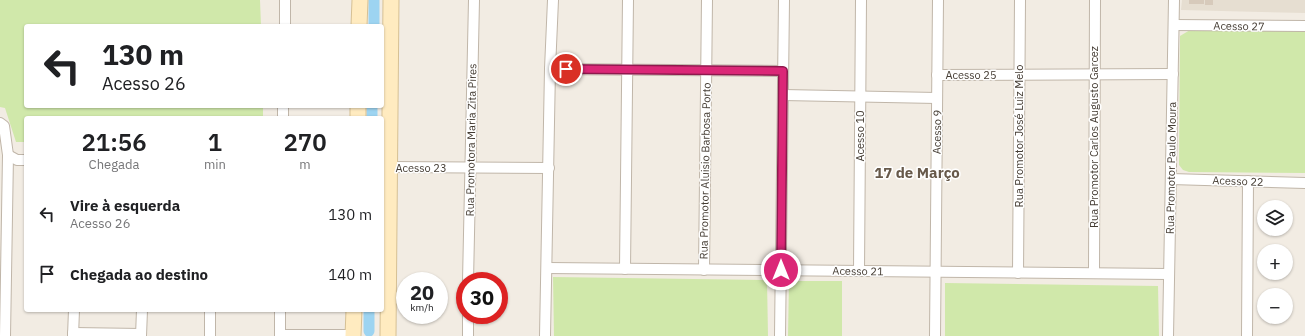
<!DOCTYPE html>
<html lang="pt">
<meta charset="utf-8">
<style>
:root{--surface:#fff;--page:#f6f6f6;--text:#202124;--muted:#757577}
body{margin:0;font-family:"IBM Plex Sans",sans-serif;background:var(--page);color:var(--text);height:100vh;display:flex;flex-direction:column;font-size:15px;white-space:nowrap}
*{box-sizing:border-box;margin:0}
p{font-size:13px;color:var(--muted)}
.icon{flex:none;width:22px;height:22px;fill:none;stroke:currentColor;stroke-width:2;stroke-linecap:round;stroke-linejoin:round}
.map{position:relative;flex:1;overflow:hidden}
.panel{position:absolute;left:24px;top:116px;width:360px;height:196px;display:flex;flex-direction:column;background:var(--surface);border-radius:4px;box-shadow:0 1px 3px #0004}
.panel>*{flex:none}
.hud{position:absolute;left:24px;top:24px;width:360px;height:84px;border-radius:4px;box-shadow:0 1px 3px #0004;background:#fff;color:var(--text);overflow:hidden}
.controls{position:absolute;left:1257px;top:200px;display:grid;gap:8px}
.controls a{display:grid;place-items:center;width:36px;height:36px;border-radius:50%;background:var(--surface);box-shadow:0 1px 3px #0004;font-size:20px}
.speed{position:absolute;left:396px;top:272px;display:flex;gap:8px;font-size:20px;font-weight:700;text-align:center}
.speed>*{display:grid;place-content:center;width:52px;height:52px;border-radius:50%;background:var(--surface);box-shadow:0 1px 3px #0004;line-height:1}
.speed small{font-size:10px;font-weight:400}
.speed .limit{border:6px solid #d22;background:#fff;color:#111}
.pin{position:absolute;display:grid;place-items:center;width:34px;height:34px;color:#fff;margin:-17px;border:2px solid #fff;border-radius:50%;box-shadow:0 1px 4px #0007}
.me{position:absolute;width:44px;margin:-22px;rotate:0deg;stroke-linejoin:round;filter:drop-shadow(0 0 3px #0008)}
.turn{display:flex;align-items:center;gap:14px;height:84px;padding:0 12px;font-size:18px}
.turn .icon{width:52px;height:52px;stroke-width:2.5}
.turn b{display:block;font-size:28px;line-height:34px}
.eta{display:flex;justify-content:space-evenly;align-items:center;height:68px;text-align:center}
.eta b{font-size:24px;font-weight:600;line-height:28px}
ul{padding:0;list-style:none}
li{display:flex;align-items:center;gap:12px;height:60px;padding:0 12px}
li div{flex:1}
li b{display:block;font-size:15px}
li em{font-style:normal}
.map>svg:first-child{display:block}
</style>
<div class="map">
<svg width="1305" height="336" viewBox="0 0 1305 336">
<rect width="100%" height="100%" fill="#f2ece3"/>
<path fill="#e6ded1" d="M 1182,0 L 1305,0 L 1305,13 L 1181,10 Z"/>
<g fill="#d0e8aa">
<path d="M 0,0 L 260,0 L 261,26 L 26,26 L 26,106 L 263,106 L 263,118 L 26,118 L 26,142 L 16,142 L 5,108 L 0,107 Z"/>
<path d="M 1190,30 L 1305,31 L 1305,173 L 1189,172 L 1183,170 L 1179,165 L 1180,36 Z"/>
<path d="M 553,277 L 767,280 L 768,336 L 554,336 Z"/>
<path d="M 789,281 L 842,281 L 842,336 L 788,336 Z"/>
<path d="M 945,283 L 1158,286 L 1159,336 L 945,336 Z"/>
</g>
<g fill="none" stroke-linecap="round" stroke-linejoin="round">
<g stroke="#9dd4f1" stroke-width="11">
<path d="M 374,26 L 374,0"/>
<path d="M 372,118 L 372,106"/>
<path d="M 369,331 L 369,310"/>
</g>
</g>
<g fill="#d7cabb">
<rect x="1189" y="0" width="15" height="4"/>
<rect x="1205" y="0" width="8" height="5"/>
</g>
<g fill="none" stroke-linecap="round" stroke-linejoin="round">
<defs>
<g id="street">
<path d="M 1174,25 L 1305,26"/>
<path d="M 285,26 L 285,0"/>
<path d="M 550,69 L 783,71"/>
<path d="M 937,75 L 1173,74"/>
<path d="M 783,95 L 937,98"/>
<path d="M 283,118 L 283,106"/>
<path d="M 0,123 L 4,126 L 8,155 L 5,336"/>
<path d="M 8,155 L 17,160 L 26,160"/>
<path d="M 389,167 L 549,168"/>
<path d="M 1171,179 L 1305,183"/>
<path d="M 547,268 L 1169,274"/>
<path d="M 625,269 L 628,0"/>
<path d="M 704,270 L 707,0"/>
<path d="M 859,271 L 861,0"/>
<path d="M 1018,273 L 1020,0"/>
<path d="M 1094,273 L 1095,0"/>
<path d="M 468,281 L 474,0"/>
<path d="M 73,333 L 141,334"/>
<path d="M 280,335 L 353,335"/>
<path d="M 73,336 L 74,310"/>
<path d="M 141,336 L 142,310"/>
<path d="M 210,336 L 210,310"/>
<path d="M 280,336 L 280,310"/>
<path d="M 468,336 L 468,315"/>
<path d="M 545,336 L 550,69 L 553,0"/>
<path d="M 780,336 L 784,0"/>
<path d="M 935,336 L 938,0"/>
<path d="M 1168,336 L 1174,0"/>
<path d="M 1247,336 L 1248,181"/>
</g>
<g id="secondary">
<path d="M 359,26 L 360,0"/>
<path d="M 358,118 L 358,106"/>
<path d="M 353,336 L 354,310"/>
<path d="M 388,336 L 391,0"/>
</g>
</defs>
<use href="#street" stroke="#c0b6a9" stroke-width="12"/>
<use href="#secondary" stroke="#d6c094" stroke-width="17"/>
<use href="#street" stroke="#fff" stroke-width="10"/>
<use href="#secondary" stroke="#ffebc0" stroke-width="15"/>
</g>
<g fill="none" stroke-linecap="round" stroke-linejoin="round">
<defs>
<path id="route" d="M 566,69 L 783,71 L 781,270"/>
</defs>
<use href="#route" stroke="#8e194d" stroke-width="10"/>
<use href="#route" stroke="#db2777" stroke-width="7"/>
</g>
<g text-anchor="middle" dominant-baseline="central" stroke-width="3" stroke-linejoin="round" paint-order="stroke">
<g font-size="11" fill="#443c33" stroke="#fff">
<text transform="translate(1239 26) rotate(1)">Acesso 27</text>
<text x="971" y="75">Acesso 25</text>
<text transform="translate(937 132) rotate(-89)">Acesso 9</text>
<text transform="translate(860 136) rotate(-90)">Acesso 10</text>
<text transform="translate(1019 136) rotate(-90)">Rua Promotor José Luiz Melo</text>
<text transform="translate(1094 137) rotate(-90)">Rua Promotor Carlos Augusto Garcez</text>
<text transform="translate(471 140) rotate(-89)">Rua Promotora Maria Zita Pires</text>
<text x="421" y="168">Acesso 23</text>
<text transform="translate(1171 168) rotate(-89)">Rua Promotor Paulo Moura</text>
<text transform="translate(705 171) rotate(-89)">Rua Promotor Aluisio Barbosa Porto</text>
<text transform="translate(1238 181) rotate(2)">Acesso 22</text>
<text transform="translate(858 271) rotate(1)">Acesso 21</text>
</g>
<g font-size="15" font-weight="bold" fill="#67594a" stroke="#fff">
<text x="917" y="172">17 de Março</text>
</g>
</g>
</svg>
<div class="controls">
<a><svg class="icon" aria-label="layers" viewBox="0 0 24 24"><path d="M12 4l9 5-9 5-9-5zM3 14l9 5 9-5"/></svg></a>
<a>+</a>
<a>−</a>
</div>
<div class="speed"><div>20<small>km/h</small></div><div class="limit">30</div></div>
<div class="pin" style="left:566px;top:69px;background:#d93025"><svg class="icon" aria-label="arrive" viewBox="0 0 24 24"><path d="M6 21V4h12l-3 4 3 4H6"/></svg></div>
<svg class="me" style="left:781px;top:270px" viewBox="-20 -20 40 40"><circle r="17" fill="#db2777" stroke="#fff" stroke-width="3"/><path d="M0-11L8 9 0 5-8 9z" fill="#fff"/></svg>
<div class="hud">
<div class="turn"><svg class="icon" aria-label="left" viewBox="0 0 24 24"><path d="M17 20v-9H6M10 6l-5 5 5 5"/></svg><div><b>130 m</b>Acesso 26</div></div>
</div>
<section class="panel">
<div class="eta">
<div><b>21:56</b><p>Chegada</p></div>
<div><b>1</b><p>min</p></div>
<div><b>270</b><p>m</p></div>
</div>
<ul>
<li><svg class="icon" aria-label="left" viewBox="0 0 24 24"><path d="M17 20v-9H6M10 6l-5 5 5 5"/></svg><div><b>Vire à esquerda</b><p>Acesso 26</p></div><em>130 m</em></li>
<li><svg class="icon" aria-label="arrive" viewBox="0 0 24 24"><path d="M6 21V4h12l-3 4 3 4H6"/></svg><div><b>Chegada ao destino</b></div><em>140 m</em></li>
</ul>
</section>
</div>
